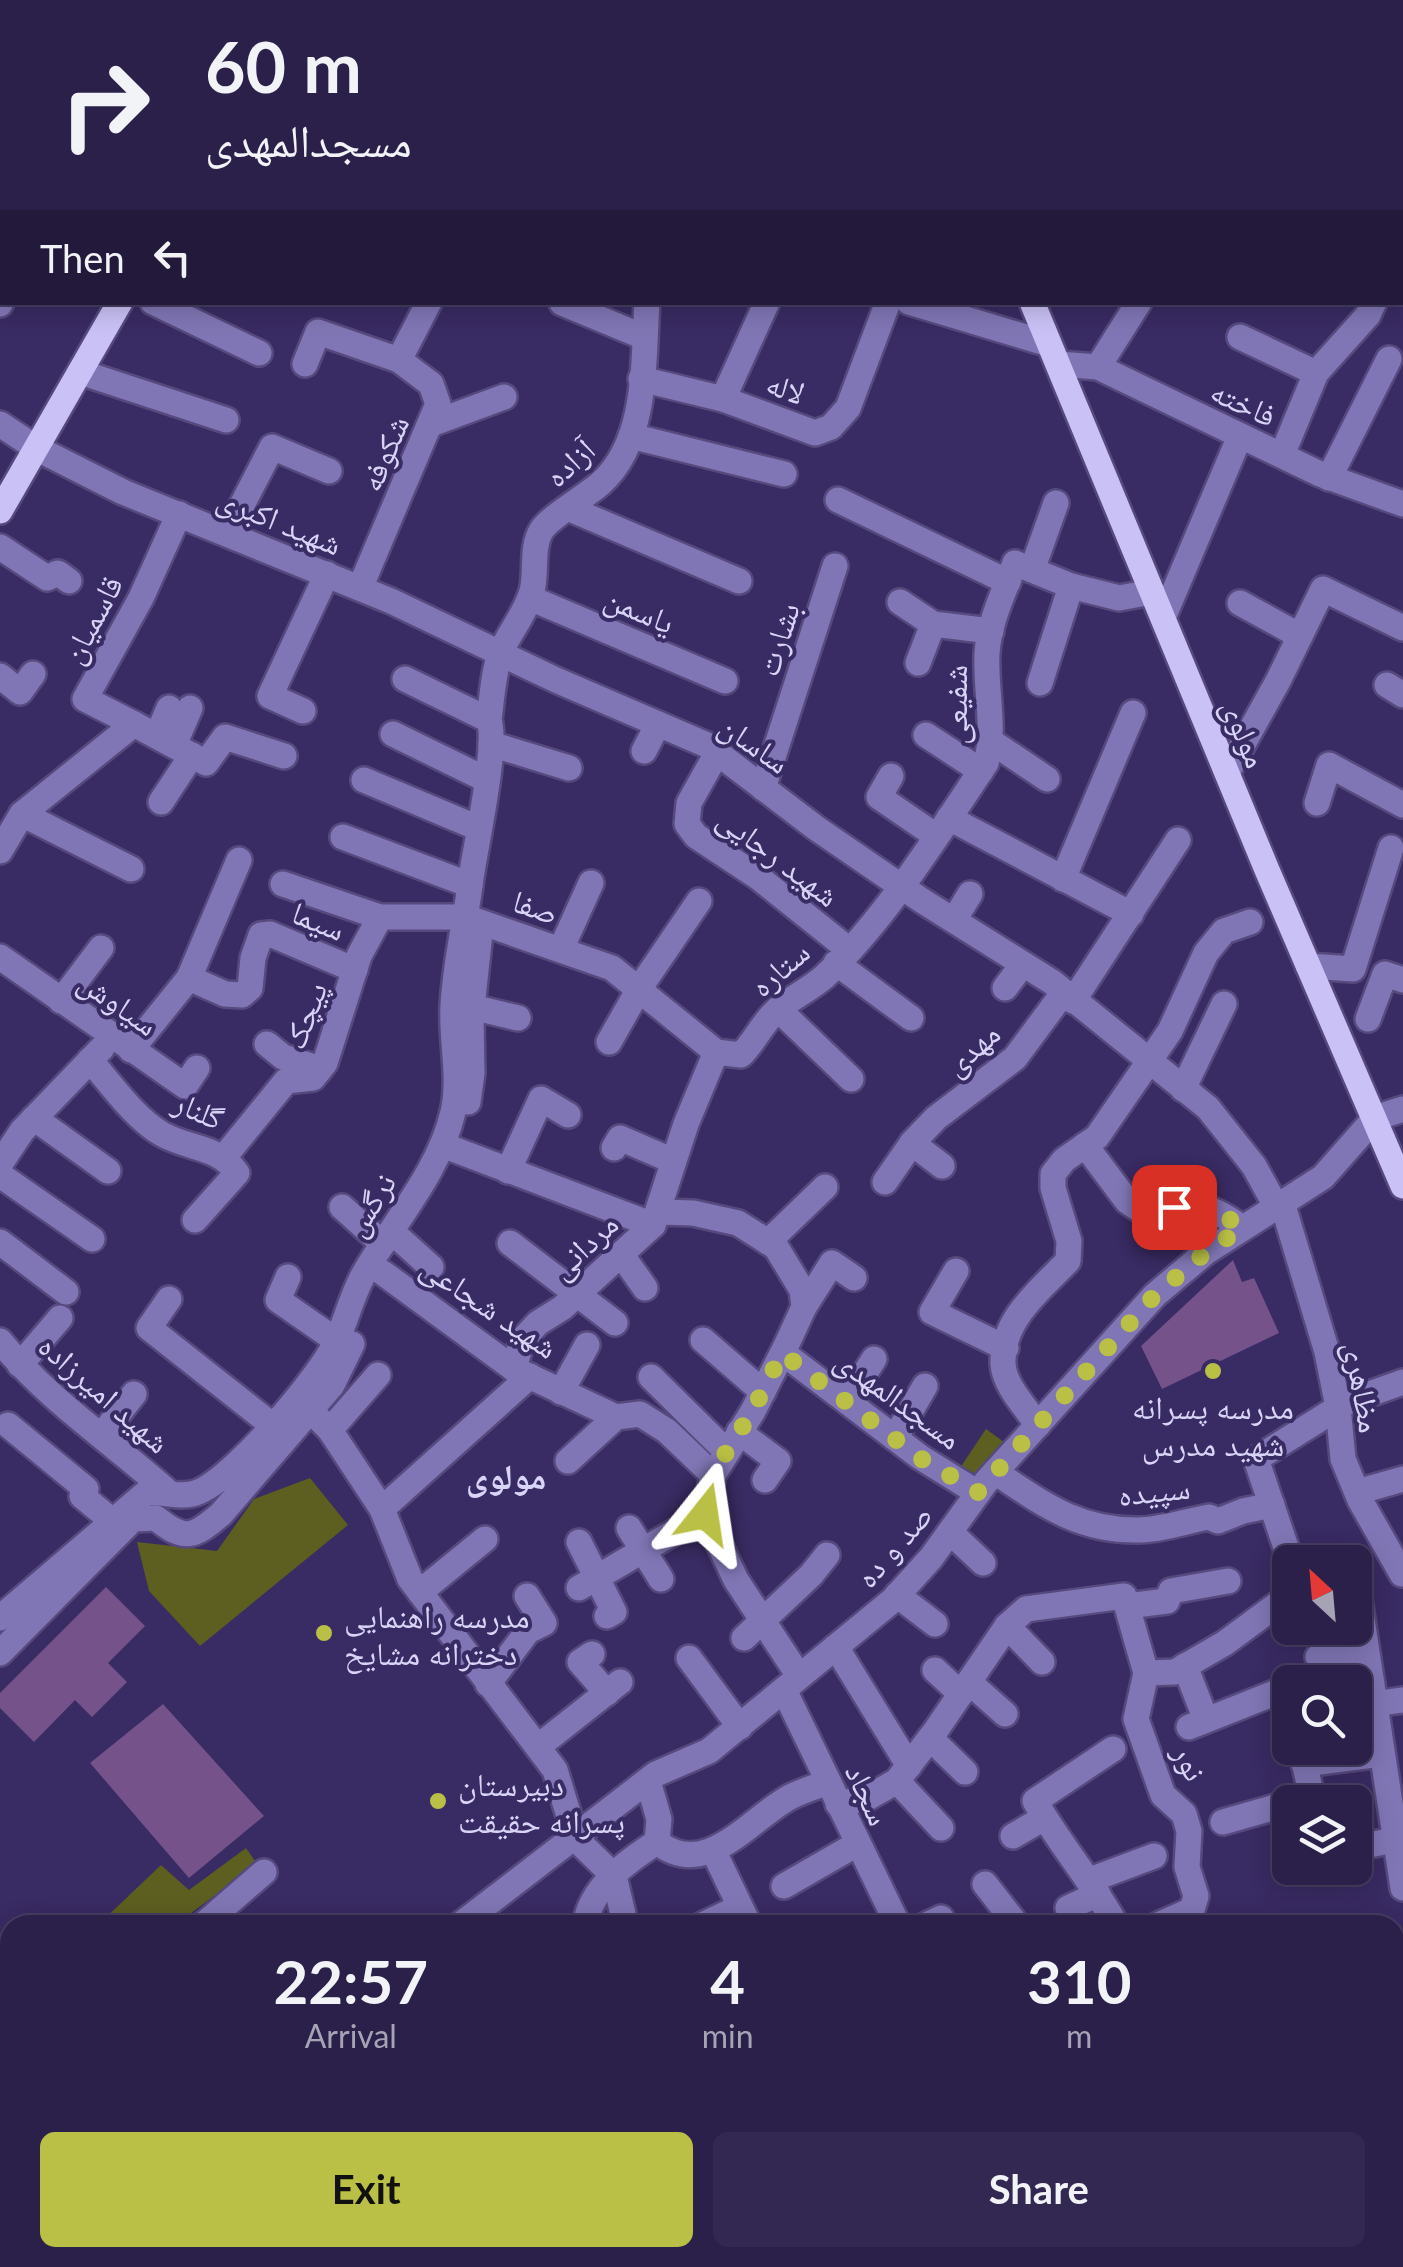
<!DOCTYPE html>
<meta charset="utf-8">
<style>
:root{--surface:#2b204a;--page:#332851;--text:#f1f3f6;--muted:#a6a3b5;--line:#473e62;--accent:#bac045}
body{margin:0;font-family:Lato,"Noto Naskh Arabic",sans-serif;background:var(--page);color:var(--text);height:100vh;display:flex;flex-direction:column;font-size:38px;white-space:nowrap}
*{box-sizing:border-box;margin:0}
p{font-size:32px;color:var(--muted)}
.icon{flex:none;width:55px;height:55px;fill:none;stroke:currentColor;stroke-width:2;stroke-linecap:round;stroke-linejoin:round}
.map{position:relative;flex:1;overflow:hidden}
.drawer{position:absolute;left:0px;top:1915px;width:1405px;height:352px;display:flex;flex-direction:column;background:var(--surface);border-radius:30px 30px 0 0;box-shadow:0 5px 25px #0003,0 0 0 2px var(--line)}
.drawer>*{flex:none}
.guide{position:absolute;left:0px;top:0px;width:1405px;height:305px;box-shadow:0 5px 25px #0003,0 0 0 2px var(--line);background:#2b204a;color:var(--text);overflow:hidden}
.needle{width:65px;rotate:334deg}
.tools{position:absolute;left:1272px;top:1545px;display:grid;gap:20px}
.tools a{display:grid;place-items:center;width:100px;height:100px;border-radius:15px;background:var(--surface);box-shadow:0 5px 25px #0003,0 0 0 2px var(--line);font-size:50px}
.pin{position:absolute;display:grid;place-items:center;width:85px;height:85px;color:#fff;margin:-42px;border-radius:20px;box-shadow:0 5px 15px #0006}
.me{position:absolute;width:110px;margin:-55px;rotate:15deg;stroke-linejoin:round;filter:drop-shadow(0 0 8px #0008)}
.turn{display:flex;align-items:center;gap:35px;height:210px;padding:0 40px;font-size:45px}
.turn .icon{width:130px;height:130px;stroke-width:2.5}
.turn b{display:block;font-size:70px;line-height:85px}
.then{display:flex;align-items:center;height:95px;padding:0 40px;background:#0003;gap:20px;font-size:38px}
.eta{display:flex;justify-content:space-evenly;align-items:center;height:170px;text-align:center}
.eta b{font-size:60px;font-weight:700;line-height:70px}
.primary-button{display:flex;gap:20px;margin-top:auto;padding:20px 40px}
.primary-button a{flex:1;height:115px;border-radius:15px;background:var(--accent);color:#111;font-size:40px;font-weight:700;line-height:115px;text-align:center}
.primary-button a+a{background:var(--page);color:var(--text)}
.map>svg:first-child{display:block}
</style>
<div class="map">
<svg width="1403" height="2267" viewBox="0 0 1403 2267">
<rect width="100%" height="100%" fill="#392b63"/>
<g fill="#5c5f1f">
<path d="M 986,1429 L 1008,1445 L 977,1484 L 958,1471 Z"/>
<path d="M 310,1478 L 348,1525 L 200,1646 L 149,1591 L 137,1542 L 217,1551 L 254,1499 Z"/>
<path d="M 246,1848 L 257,1864 L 175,1925 L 98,1925 L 161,1865 L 189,1890 Z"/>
</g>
<g fill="#75528a">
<path d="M 1233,1260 L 1242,1282 L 1254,1278 L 1279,1333 L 1162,1389 L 1141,1346 Z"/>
<path d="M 106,1587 L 145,1626 L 108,1663 L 127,1682 L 92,1717 L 75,1700 L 34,1742 L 0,1708 L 0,1693 Z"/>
<path d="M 163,1704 L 264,1816 L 189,1878 L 90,1763 Z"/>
</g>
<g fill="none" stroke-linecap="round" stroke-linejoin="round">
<defs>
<g id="minor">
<path d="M 640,0 L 647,2"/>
<path d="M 753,0 L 758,2"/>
<path d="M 1092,0 L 1096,2"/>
<path d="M 1383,0 L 1388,2"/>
<path d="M 48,2 L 50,0"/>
<path d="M 195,2 L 196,0"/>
<path d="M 502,2 L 504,0"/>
<path d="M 581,2 L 582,0"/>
<path d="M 720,2 L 721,0"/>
<path d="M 821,2 L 823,0"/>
<path d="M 1049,2 L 1050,0"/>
<path d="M 1255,2 L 1256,0"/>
<path d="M 1364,2 L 1364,0"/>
<path d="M 0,47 L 2,45"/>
<path d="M 0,103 L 2,106"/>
<path d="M 1402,137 L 1403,137"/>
<path d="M 1402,212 L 1403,212"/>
<path d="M 1402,243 L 1403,242"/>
<path d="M 153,302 L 259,353"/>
<path d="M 909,302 L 1049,344"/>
<path d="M 562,303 L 644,337"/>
<path d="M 0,304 L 2,300"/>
<path d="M 1240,337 L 1316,373"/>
<path d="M 305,364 L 318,332 L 399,360"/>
<path d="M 1058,364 L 1098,367 L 1320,474 L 1403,504"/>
<path d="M 1098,367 L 1139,302"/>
<path d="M 80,372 L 226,420"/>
<path d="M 641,379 L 723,399 L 815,433 L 831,427 L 848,408 L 888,302"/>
<path d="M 723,399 L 767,302"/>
<path d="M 0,424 L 36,448 L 123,492 L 391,601 L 556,680 L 707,745 L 816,828 L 921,900 L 1052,982 L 1208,1108 L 1254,1166 L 1276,1206"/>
<path d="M 431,424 L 504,397"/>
<path d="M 631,436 L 784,474"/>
<path d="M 1282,455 L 1316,373 L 1368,315 L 1374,302"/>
<path d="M 1329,478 L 1389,359"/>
<path d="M 838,500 L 1008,582"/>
<path d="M 570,509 L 739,581"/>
<path d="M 227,534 L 272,447 L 329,471"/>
<path d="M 0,547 L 47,578 L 58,573 L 69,581"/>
<path d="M 1032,570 L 1056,503"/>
<path d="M 360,588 L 438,404 L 431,384 L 399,360 L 429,302"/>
<path d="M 530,598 L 725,681"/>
<path d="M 900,602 L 933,624 L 991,631"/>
<path d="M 1240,603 L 1300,636"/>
<path d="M 1163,618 L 1240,436"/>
<path d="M 918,663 L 933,624"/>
<path d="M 0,676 L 20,692 L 33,674"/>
<path d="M 405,679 L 489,720"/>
<path d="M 1040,683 L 1071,586"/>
<path d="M 1387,685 L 1403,695"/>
<path d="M 303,711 L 270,696 L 327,574"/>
<path d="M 134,724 L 206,763 L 225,737 L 284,756"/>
<path d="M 393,734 L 487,780"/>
<path d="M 926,735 L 981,771"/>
<path d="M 157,736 L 169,708"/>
<path d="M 992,742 L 1047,779"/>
<path d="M 491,744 L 569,768"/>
<path d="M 174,745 L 190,708"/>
<path d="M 644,751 L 658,724"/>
<path d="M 717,753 L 689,803 L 687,824 L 696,836 L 758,877 L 848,949"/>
<path d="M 1227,773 L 1278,681 L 1323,589 L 1403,628"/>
<path d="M 891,776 L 879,797 L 936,836"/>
<path d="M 364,780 L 478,828"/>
<path d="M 763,788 L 835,566"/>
<path d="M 161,802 L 192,755"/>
<path d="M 1317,803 L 1329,765 L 1403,805"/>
<path d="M 22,814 L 131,869"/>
<path d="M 949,818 L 1131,914"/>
<path d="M 343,837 L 470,885"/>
<path d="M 0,851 L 22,814 L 134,724 L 85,699 L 141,598 L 179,514"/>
<path d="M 1063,879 L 1133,713"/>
<path d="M 283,884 L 380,917 L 466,917 L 612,968 L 716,1052 L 741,1055 C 754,1042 761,1026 774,1013 C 789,999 809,990 824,977 C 885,920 939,833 986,763 C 996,727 985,691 987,653 C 989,622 1004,592 1015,563 L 1071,586 L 1119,598 L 1152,592"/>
<path d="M 954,920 L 970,894"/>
<path d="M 561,949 L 591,883"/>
<path d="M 0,957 L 185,1086 L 197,1068"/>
<path d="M 836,963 L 911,1018"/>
<path d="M 1308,966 L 1353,969 L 1391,848"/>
<path d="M 189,978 L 225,994 L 242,995 L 250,988 L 253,958 L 261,935 L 270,934 L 355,970"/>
<path d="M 1005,988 L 1023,964"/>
<path d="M 61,1001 L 101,948"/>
<path d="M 1073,1001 L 1178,840"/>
<path d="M 472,1007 L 518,1018"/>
<path d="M 778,1009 L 851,1079"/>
<path d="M 1368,1019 L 1385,974 L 1403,980"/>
<path d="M 609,1042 L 639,989 L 699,901"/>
<path d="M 267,1044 L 283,1057 L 320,1069"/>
<path d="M 131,1050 L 189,978 L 239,860"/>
<path d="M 90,1060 C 111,1084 134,1118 162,1134 C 190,1150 218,1145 237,1173 L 195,1220"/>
<path d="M 1183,1089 L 1224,1004"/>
<path d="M 468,1102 L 472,1073 L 471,1017 L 480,933"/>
<path d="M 34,1118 L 108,1171"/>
<path d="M 912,1143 L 942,1166"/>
<path d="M 1085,1145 L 1127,1201 L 1145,1213 C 1193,1209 1199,1196 1242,1228"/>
<path d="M 614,1148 L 620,1138 L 673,1161"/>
<path d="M 453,1149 L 653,1225"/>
<path d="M 225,1156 L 286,1081 L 313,1078 L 325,1063 L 359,956 L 380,917"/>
<path d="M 0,1164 L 22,1131 L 102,1048"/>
<path d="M 508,1171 L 541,1099 L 568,1115"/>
<path d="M 0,1175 L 92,1239"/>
<path d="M 885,1182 L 912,1143 L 936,1118 L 1015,1058 L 1064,992"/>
<path d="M 1282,1202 L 1327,1352 L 1338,1407 L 1343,1459 L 1360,1500 L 1402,1574"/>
<path d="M 342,1207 L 383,1244"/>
<path d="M 659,1212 L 693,1213 L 738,1223 L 776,1247 L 802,1290 L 804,1307 L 786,1346 L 753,1411 L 713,1475 L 705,1514 L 736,1580 L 799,1676"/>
<path d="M 401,1240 L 431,1267"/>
<path d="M 0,1242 L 66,1292"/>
<path d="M 768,1242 L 825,1187"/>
<path d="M 510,1243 L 615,1323"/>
<path d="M 621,1254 L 645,1288"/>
<path d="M 956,1271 L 932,1312 L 1006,1348"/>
<path d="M 383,1273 L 514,1369 L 616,1417 L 640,1414 L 667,1431 L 713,1475"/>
<path d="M 288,1277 L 278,1300 L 337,1341"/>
<path d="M 169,1299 L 149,1328 L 272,1425"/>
<path d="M 804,1307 L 832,1263 L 854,1278"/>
<path d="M 703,1340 L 763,1392"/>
<path d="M 0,1341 C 48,1400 112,1442 168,1492"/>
<path d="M 783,1353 L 920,1457 L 978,1493"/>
<path d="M 20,1365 L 60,1318"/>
<path d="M 514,1369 L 522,1340 L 538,1323 L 562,1308 L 653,1225 L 686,1124 L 716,1052"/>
<path d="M 651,1377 L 727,1452"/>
<path d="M 561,1392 L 587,1345"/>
<path d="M 847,1401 L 874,1359"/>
<path d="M 310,1410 L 330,1430 L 382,1509 L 410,1579 L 555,1770 L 576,1839 L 614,1876 L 623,1914"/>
<path d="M 8,1425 L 86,1489 L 82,1496 L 111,1520"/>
<path d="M 1038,1425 C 1026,1408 1004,1385 1003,1364 C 1001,1320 1041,1289 1068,1261 L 1069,1241 L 1053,1188 L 1053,1174 L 1064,1160 L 1097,1137 L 1170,1031 L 1206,953 L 1224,931 L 1250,922"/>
<path d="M 330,1430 L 378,1375"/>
<path d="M 739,1432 L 778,1461 L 765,1480"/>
<path d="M 101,1436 L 134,1394"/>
<path d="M 895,1438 L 925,1386"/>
<path d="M 568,1461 L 616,1417"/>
<path d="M 995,1472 C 1043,1504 1078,1531 1139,1530 C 1161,1530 1186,1521 1209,1517 L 1218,1521 L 1243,1511 L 1272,1505"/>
<path d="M 1357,1492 L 1403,1479"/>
<path d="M 382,1509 L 530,1376"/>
<path d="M 629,1528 L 661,1579"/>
<path d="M 950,1532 L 983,1563"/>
<path d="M 579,1542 L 614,1612 L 607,1616"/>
<path d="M 1291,1562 L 1256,1459 L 1347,1402 L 1403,1382"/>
<path d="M 1356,1580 L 1403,1888"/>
<path d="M 579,1588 L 705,1514"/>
<path d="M 420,1592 L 485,1539"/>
<path d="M 897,1595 L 935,1624"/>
<path d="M 1127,1606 L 1167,1601 L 1171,1591 L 1228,1581"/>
<path d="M 0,1618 L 146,1493 C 163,1491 182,1499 198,1492 C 234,1478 319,1378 336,1342 C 347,1319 352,1294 365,1272 C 395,1220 439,1172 453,1112 C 461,1078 451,1041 453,1006 C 455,963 466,920 471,878 C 476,844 498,745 489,720 C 492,699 493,672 501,652 C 510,631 526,613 532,591 C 537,572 531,548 541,531 C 549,517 587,496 601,483 C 648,441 643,361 647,302"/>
<path d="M 1007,1626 L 1042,1662"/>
<path d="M 744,1638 L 811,1575 L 827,1555"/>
<path d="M 836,1647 L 909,1766"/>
<path d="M 0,1653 L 133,1519 L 156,1518 C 185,1542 194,1537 221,1514 L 332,1385 L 352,1344"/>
<path d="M 592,1654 L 580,1662 L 607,1693"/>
<path d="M 1318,1657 L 1365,1649"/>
<path d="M 689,1658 L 740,1727"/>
<path d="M 1185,1666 L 1206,1720"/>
<path d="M 935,1670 L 961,1694"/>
<path d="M 1146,1673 L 1175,1672 L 1225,1643 L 1290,1595"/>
<path d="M 969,1682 L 1005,1714"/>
<path d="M 488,1684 L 528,1631 L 544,1623 L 527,1596"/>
<path d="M 784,1690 L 898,1925"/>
<path d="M 1373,1704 L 1403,1700"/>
<path d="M 1189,1727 L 1287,1688 L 1290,1701"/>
<path d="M 930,1738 L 965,1772"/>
<path d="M 539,1746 L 620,1682"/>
<path d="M 1113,1749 L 1035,1801 C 1060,1845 1092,1881 1116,1925"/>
<path d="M 1304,1764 L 1381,1754"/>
<path d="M 897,1781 L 941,1828"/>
<path d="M 1291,1802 L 1312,1797 L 1301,1748"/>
<path d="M 838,1804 L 867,1798 L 897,1781 L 934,1733 L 1007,1626 L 1026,1609 L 1124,1596 L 1146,1673 L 1136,1719 L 1163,1795 L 1184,1814 L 1189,1831 L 1187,1867 L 1196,1896 L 1192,1910 L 1158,1925"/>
<path d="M 1223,1822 L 1290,1803"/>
<path d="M 1013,1836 L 1044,1818"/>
<path d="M 657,1842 C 706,1881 748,1820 790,1797 C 802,1791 815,1787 828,1782"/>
<path d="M 1355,1848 L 1403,1838"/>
<path d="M 713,1850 L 749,1925"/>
<path d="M 1090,1880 L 1154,1856"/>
<path d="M 985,1884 L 1017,1925"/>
<path d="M 784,1886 L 857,1844"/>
<path d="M 1068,1908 L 1098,1894"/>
<path d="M 203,1925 L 264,1872"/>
<path d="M 460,1925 L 656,1774 L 709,1751 L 893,1600 L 931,1558 L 986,1482 L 1155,1295 L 1206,1252 L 1323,1177 L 1375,1118 L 1403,1109"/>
<path d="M 585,1925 C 591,1887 626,1862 657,1842 L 659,1819 L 648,1781"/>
<path d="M 702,1925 L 740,1907"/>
<path d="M 926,1925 L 941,1918"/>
<path d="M 1395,1998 L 1403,1997"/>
<path d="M 1395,2076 L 1403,2076"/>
<path d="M 0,2085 L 10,2081"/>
<path d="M 1395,2159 L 1403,2158"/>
<path d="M 0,2214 L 10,2207"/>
<path d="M 70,2258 L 76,2267"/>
<path d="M 194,2258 L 203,2267"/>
<path d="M 305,2258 L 312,2267"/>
<path d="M 729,2258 L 732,2267"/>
<path d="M 782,2258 L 788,2267"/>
<path d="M 1112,2258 L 1115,2267"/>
<path d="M 1267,2258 L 1269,2267"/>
<path d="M 1391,2258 L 1392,2267"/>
<path d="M 143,2267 L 153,2258"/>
<path d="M 496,2267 L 513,2258"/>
<path d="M 850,2267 L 862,2258"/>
<path d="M 1054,2267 L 1058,2258"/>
</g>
<g id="major">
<path d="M 910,0 L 911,2"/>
<path d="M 278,2 L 279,0"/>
<path d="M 1032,302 L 1267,870 L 1403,1186"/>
<path d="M 0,511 L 120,302"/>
</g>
</defs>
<use href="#minor" stroke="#56497d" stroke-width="30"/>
<use href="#major" stroke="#56497d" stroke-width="30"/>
<use href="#minor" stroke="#8176b5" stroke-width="25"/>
<use href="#major" stroke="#cac2f6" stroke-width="25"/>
</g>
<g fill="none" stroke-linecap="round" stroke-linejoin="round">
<path stroke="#bac045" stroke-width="18" stroke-dasharray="0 32.4" d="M 705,1514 L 712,1475 L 753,1410 L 782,1353 L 920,1458 L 978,1492 L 1155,1295 L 1206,1252 L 1242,1228 C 1218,1210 1203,1205 1174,1207"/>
</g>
<g fill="#bac045" stroke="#392b63" stroke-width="4">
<circle cx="1213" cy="1371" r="10"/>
<circle cx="324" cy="1633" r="10"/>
<circle cx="438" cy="1801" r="10"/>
</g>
<g text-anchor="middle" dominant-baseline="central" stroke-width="8" stroke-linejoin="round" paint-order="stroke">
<g font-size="32" fill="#d8d4f6" stroke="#392b63">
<text transform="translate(786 387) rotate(20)">لاله</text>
<text transform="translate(1244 402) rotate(25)">فاخته</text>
<text transform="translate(383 453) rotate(-67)">شکوفه</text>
<text transform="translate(569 462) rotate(-42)">آزاده</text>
<text transform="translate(280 520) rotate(22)">شهید اکبری</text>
<text transform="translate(640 609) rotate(23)">یاسمن</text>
<text transform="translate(91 619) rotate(-62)">قاسمیان</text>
<text transform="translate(777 639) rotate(-72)">بشارت</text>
<text transform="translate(954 705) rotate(-90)">شفیعی</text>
<text transform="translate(1246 733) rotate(68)">مولوی</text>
<text transform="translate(755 743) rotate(35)">ساسان</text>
<text transform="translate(779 856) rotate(37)">شهید رجایی</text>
<text transform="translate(536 906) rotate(19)">صفا</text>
<text transform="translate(319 920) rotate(22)">سیما</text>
<text transform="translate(779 968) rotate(-41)">ستاره</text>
<text transform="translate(119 1002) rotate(35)">سیاوش</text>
<text transform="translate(304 1015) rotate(-69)">پیچک</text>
<text transform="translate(971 1048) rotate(-41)">مهدی</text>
<text transform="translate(199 1109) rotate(24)">گلنار</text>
<text transform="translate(369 1204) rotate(-58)">نرگس</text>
<text transform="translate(583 1245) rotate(-43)">مردانی</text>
<text transform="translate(490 1306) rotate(34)">شهید شجاعی</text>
<text transform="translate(1364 1387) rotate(80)">مظاهری</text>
<text transform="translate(105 1393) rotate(41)">شهید امیرزاده</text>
<text transform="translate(899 1398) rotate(36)">مسجدالمهدی</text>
<text transform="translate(1154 1490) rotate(-6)">سپیده</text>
<text transform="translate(893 1545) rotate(-49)">صد و ده</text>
<text transform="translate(1191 1762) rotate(64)">نور</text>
<text transform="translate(869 1794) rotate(65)">سجاد</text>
</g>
<g font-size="32" fill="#d8d4f6" stroke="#392b63" text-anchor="start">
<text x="1213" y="1406" text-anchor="middle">مدرسه پسرانه<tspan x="1213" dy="37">شهید مدرس</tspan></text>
<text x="344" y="1615">مدرسه راهنمایی<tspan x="344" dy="37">دخترانه مشایخ</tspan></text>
<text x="458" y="1783">دبیرستان<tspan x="458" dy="37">پسرانه حقیقت</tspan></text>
</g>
<g font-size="35" font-weight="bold" fill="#d8d4f6" stroke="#392b63">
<text x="506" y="1475">مولوی</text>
</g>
</g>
</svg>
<div class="tools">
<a><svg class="needle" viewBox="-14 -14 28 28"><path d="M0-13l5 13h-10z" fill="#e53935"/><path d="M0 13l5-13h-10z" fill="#a6a3b5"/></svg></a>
<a><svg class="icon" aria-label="search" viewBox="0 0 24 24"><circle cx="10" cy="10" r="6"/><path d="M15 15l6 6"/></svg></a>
<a><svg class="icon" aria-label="layers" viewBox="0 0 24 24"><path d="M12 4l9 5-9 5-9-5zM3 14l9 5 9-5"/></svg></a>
</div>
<div class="pin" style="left:1174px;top:1207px;background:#d93025"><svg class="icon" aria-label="arrive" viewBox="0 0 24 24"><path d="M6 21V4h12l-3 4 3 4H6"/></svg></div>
<svg class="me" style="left:705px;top:1514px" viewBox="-20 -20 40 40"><path d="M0-17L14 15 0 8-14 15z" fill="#bac045" stroke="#fff" stroke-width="4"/></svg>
<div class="guide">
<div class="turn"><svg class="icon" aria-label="right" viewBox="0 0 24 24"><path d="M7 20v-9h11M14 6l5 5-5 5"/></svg><div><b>60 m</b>مسجدالمهدی</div></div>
<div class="then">Then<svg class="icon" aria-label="left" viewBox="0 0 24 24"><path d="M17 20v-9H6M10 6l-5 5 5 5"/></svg></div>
</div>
<section class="drawer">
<div class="eta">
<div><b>22:57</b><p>Arrival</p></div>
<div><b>4</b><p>min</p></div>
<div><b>310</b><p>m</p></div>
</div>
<div class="primary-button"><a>Exit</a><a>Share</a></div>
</section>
</div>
